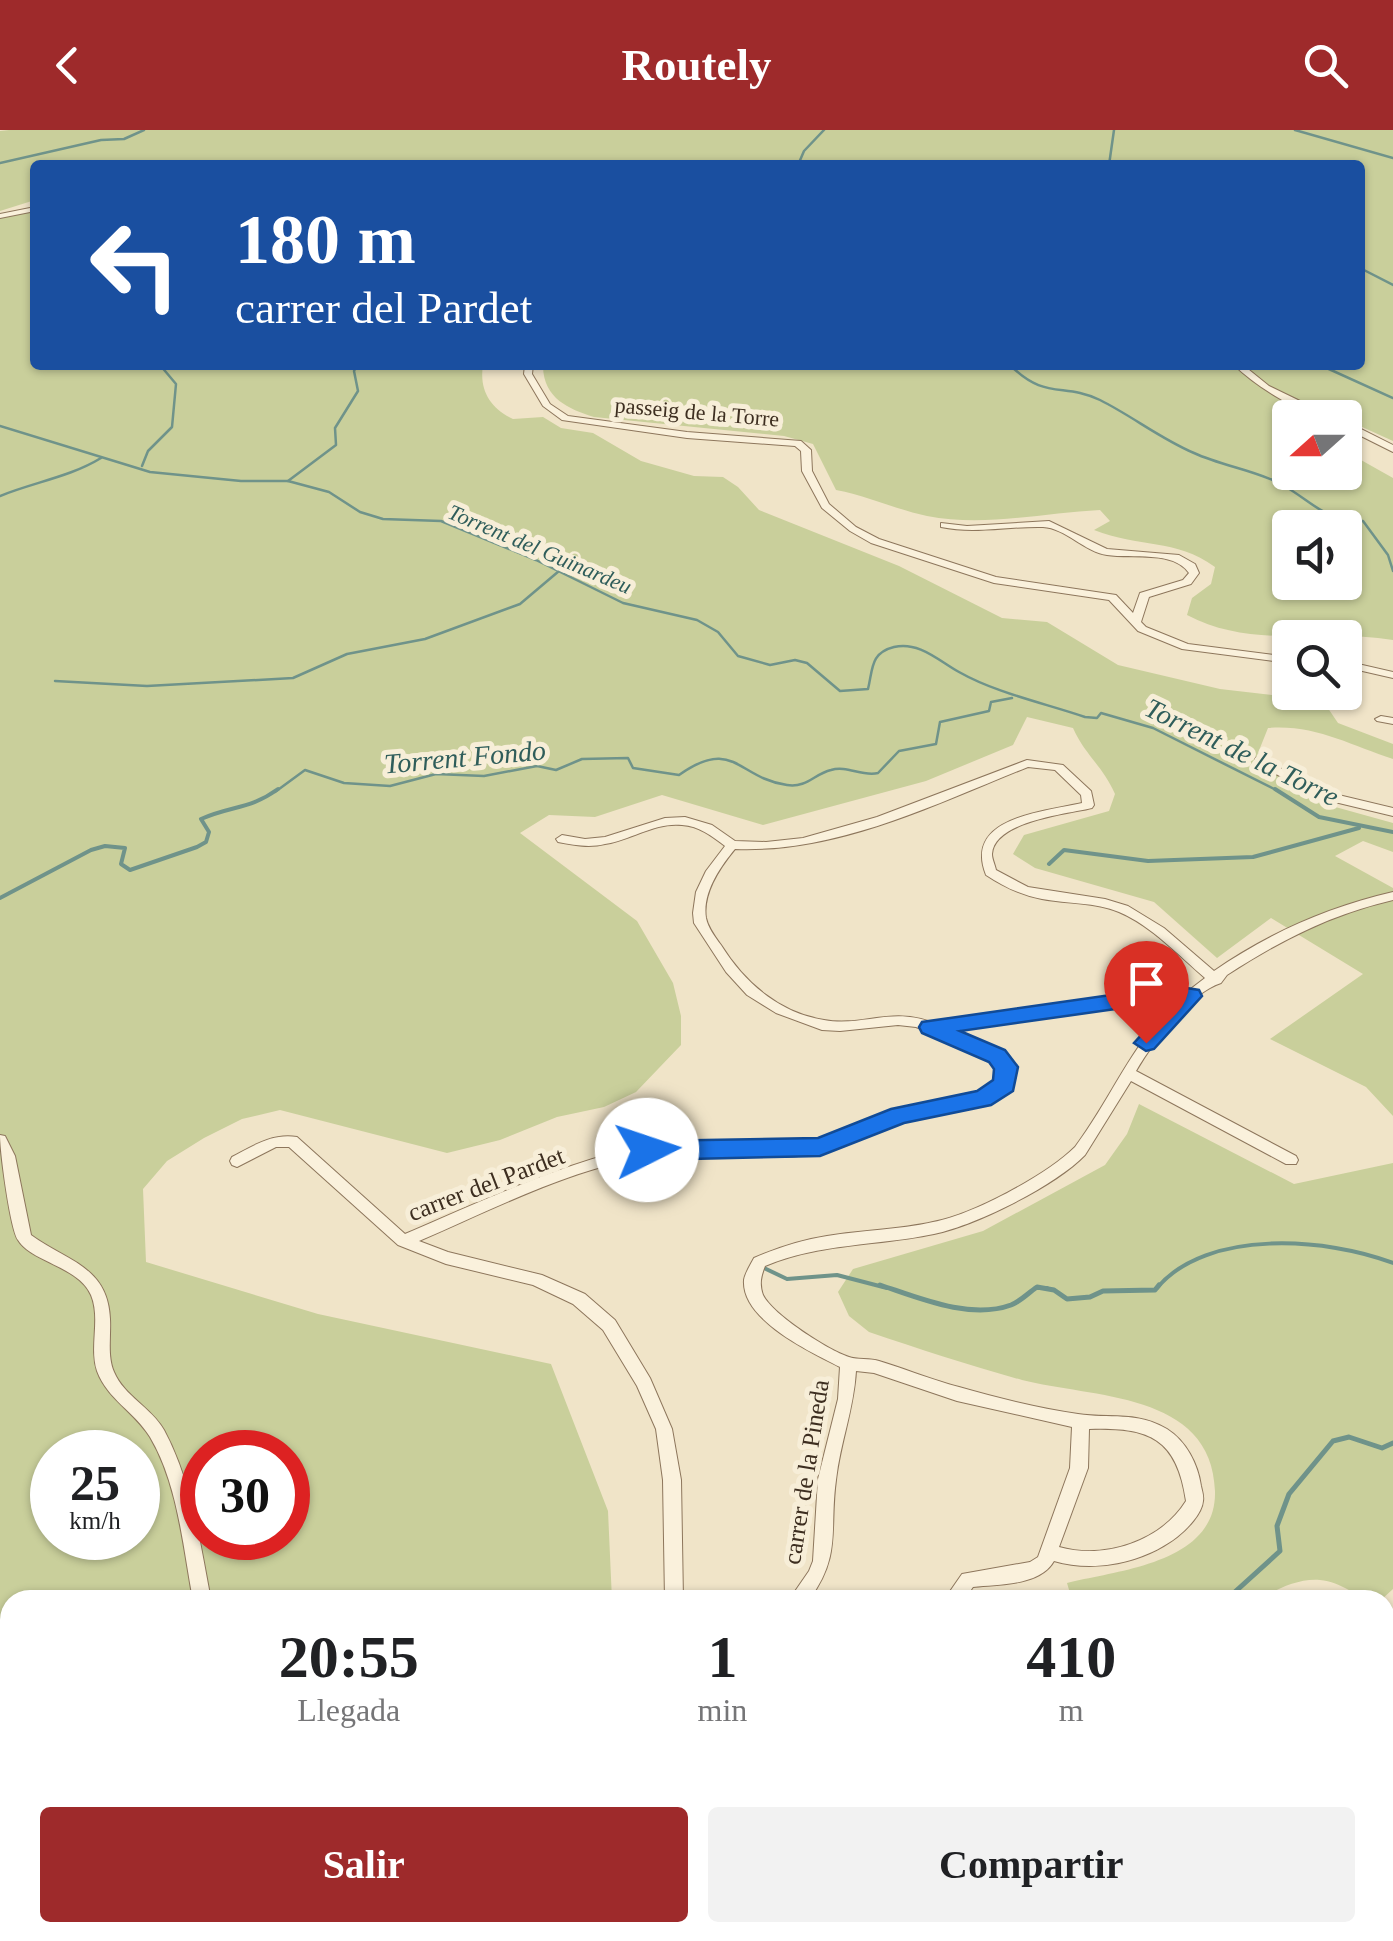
<!DOCTYPE html>
<html lang="es">
<style>
:root{--surface:#fff;--page:#f2f2f2;--text:#202124;--muted:#757577;--accent:#9e2a2b}
body{margin:0;font-family:"Times New Roman",serif;background:var(--page);color:var(--text);height:100vh;display:flex;flex-direction:column;font-size:38px;white-space:nowrap}
*{box-sizing:border-box;margin:0}
p{font-size:32px;color:var(--muted)}
.icon{flex:none;width:55px;height:55px;fill:none;stroke:currentColor;stroke-width:2;stroke-linecap:round;stroke-linejoin:round}
.map{position:relative;flex:1;overflow:hidden}
.sheet{position:absolute;left:0px;top:1460px;width:1395px;height:352px;display:flex;flex-direction:column;background:var(--surface);border-radius:30px 30px 0 0;box-shadow:0 2px 8px #0004}
.sheet>*{flex:none}
.guide{position:absolute;left:30px;top:30px;width:1335px;height:210px;border-radius:10px;box-shadow:0 2px 8px #0004;background:#1a4fa0;color:#fff;overflow:hidden}
.needle{width:65px;rotate:249deg}
.tools{position:absolute;left:1272px;top:270px;display:grid;gap:20px}
.tools a{display:grid;place-items:center;width:90px;height:90px;border-radius:10px;background:var(--surface);box-shadow:0 2px 8px #0004;font-size:50px}
.speed{position:absolute;left:30px;top:1300px;display:flex;gap:20px;font-size:50px;font-weight:700;text-align:center}
.speed>*{display:grid;place-content:center;width:130px;height:130px;border-radius:50%;background:var(--surface);box-shadow:0 2px 8px #0004;line-height:1}
.speed small{font-size:25px;font-weight:400}
.speed .limit{border:15px solid #d22;background:#fff;color:#111}
.pin{position:absolute;display:grid;place-items:center;width:85px;height:85px;color:#fff;margin:-102px -42px;border-radius:50% 50% 50% 0;rotate:-45deg;box-shadow:0 0 10px #0007}
.pin .icon{rotate:45deg}
.me{position:absolute;width:110px;margin:-55px;rotate:86deg;stroke-linejoin:round;filter:drop-shadow(0 0 8px #0008)}
.turn{display:flex;align-items:center;gap:35px;height:210px;padding:0 40px;font-size:45px}
.turn .icon{width:130px;height:130px;stroke-width:2.5}
.turn b{display:block;font-size:70px;line-height:85px}
.eta{display:flex;justify-content:space-evenly;align-items:center;height:170px;text-align:center}
.eta b{font-size:60px;font-weight:800;line-height:70px}
.primary-button{display:flex;gap:20px;margin-top:auto;padding:20px 40px}
.primary-button a{flex:1;height:115px;border-radius:10px;background:var(--accent);color:#fff;font-size:40px;font-weight:800;line-height:115px;text-align:center}
.primary-button a+a{background:var(--page);color:var(--text)}
header{display:flex;justify-content:space-between;align-items:center;height:130px;padding:0 40px;background:var(--accent);color:#fff;font-size:45px;font-weight:800}
.map>svg:first-child{display:block}
</style>
<header><svg class="icon" aria-label="back" viewBox="0 0 24 24"><path d="M15 5l-7 7 7 7"/></svg>Routely<svg class="icon" aria-label="search" viewBox="0 0 24 24"><circle cx="10" cy="10" r="6"/><path d="M15 15l6 6"/></svg></header>
<div class="map">
<svg width="1393" height="1811" viewBox="0 0 1393 1811">
<rect width="100%" height="100%" fill="#f0e4c8"/>
<g fill="#c9cf9b" fill-rule="evenodd">
<path d="M 9,0 L 1393,0 L 1393,311 L 1318,277 L 1284,290 L 1290,294 L 1290,342 L 1345,342 L 1345,321 L 1393,348 L 1393,510 C 1323,498 1253,520 1187,485 L 1192,468 L 1211,454 L 1215,437 C 1175,408 1139,418 1094,400 L 1110,391 L 1100,380 C 1043,383 984,397 927,386 C 898,380 868,366 836,360 L 813,314 L 784,306 L 594,287 C 568,279 544,268 543,237 L 547,235 L 1360,235 L 1360,35 L 35,35 L 35,70 L 0,81 L 0,1 ZM 1290,398 L 1345,398 L 1345,452 L 1290,452 Z"/>
<path d="M 35,81 L 35,235 L 483,235 C 479,260 490,278 513,289 L 543,287 L 561,298 L 593,303 L 641,331 L 694,346 L 723,347 L 738,357 L 759,380 L 899,436 L 1002,488 L 1047,492 L 1118,535 L 1220,559 L 1289,567 L 1319,565 L 1338,593 L 1393,614 L 1393,629 C 1350,615 1314,594 1268,598 L 1256,628 L 1321,673 L 1393,693 L 1393,722 L 1363,711 L 1335,726 L 1393,758 L 1393,986 L 1366,957 L 1270,909 L 1363,844 L 1271,788 L 1217,828 L 1154,772 L 1035,738 L 1013,724 L 1024,705 L 1109,681 L 1115,664 C 1102,635 1085,625 1073,598 L 1027,587 L 1013,615 L 926,651 L 763,695 L 662,665 L 595,687 L 549,685 L 520,703 L 637,791 L 673,853 L 681,886 L 681,915 L 636,962 L 604,977 L 557,987 L 500,1010 L 447,1023 L 280,980 L 242,989 L 204,1008 L 167,1031 L 143,1059 L 146,1132 L 318,1184 L 551,1234 L 608,1381 L 612,1470 L 10,1470 L 10,1802 L 604,1803 L 604,1811 L 0,1811 L 0,88 ZM 52,1322 L 138,1322 L 138,1408 L 52,1408 ZM 202,1322 L 288,1322 L 288,1408 L 202,1408 Z"/>
<path d="M 1139,974 L 1294,1054 L 1393,1033 L 1393,1459 L 1381,1470 C 1358,1470 1341,1451 1320,1450 C 1298,1448 1275,1460 1258,1470 L 1072,1470 L 1067,1453 C 1119,1440 1217,1433 1215,1361 C 1212,1261 1091,1268 1022,1250 C 971,1236 919,1219 869,1202 L 849,1186 L 838,1162 L 853,1139 L 983,1101 L 1105,1035 L 1127,1004 Z"/>
</g>
<g fill="none" stroke-linecap="round" stroke-linejoin="round">
<g stroke="#6f938a" stroke-width="2.5">
<path d="M 1295,0 L 1393,28"/>
<path d="M 0,33 L 101,10 L 124,9 L 144,0"/>
<path d="M 798,35 L 804,21 L 824,0"/>
<path d="M 1109,35 L 1114,0"/>
<path d="M 1360,138 L 1393,155"/>
<path d="M 1010,235 C 1046,271 1063,252 1100,270 C 1132,286 1161,309 1194,323 C 1222,336 1255,340 1281,354 C 1315,373 1320,389 1363,391 L 1388,425 L 1393,441"/>
<path d="M 1320,235 L 1393,268"/>
<path d="M 0,296 L 150,342 L 241,351 L 288,351 L 329,362 L 360,382 L 383,389 L 441,391 L 536,430 L 623,473 L 697,490 L 718,502 L 738,526 L 770,535 L 795,530 L 807,533 L 840,561 L 868,559 C 873,539 870,523 894,517 C 919,511 939,531 959,542 C 996,563 1044,573 1085,587 L 1097,588 L 1101,583 L 1153,598 L 1280,662"/>
<path d="M 142,336 L 148,321 L 172,297 L 176,254 L 160,235"/>
<path d="M 288,351 L 336,315 L 335,298 L 358,261 L 354,241 L 357,235"/>
<path d="M 0,366 C 34,352 70,347 101,328"/>
<path d="M 55,551 L 147,556 L 293,548 L 347,524 L 425,509 L 520,474 L 559,441"/>
<path d="M 275,662 L 305,640 L 344,653 L 390,656 L 436,644 L 484,646 L 537,636 L 556,640 L 582,629 L 628,628 L 633,638 L 679,645 C 734,606 737,648 787,655 C 807,658 814,644 831,640 C 847,635 862,647 878,643 L 899,621 L 936,614 L 940,592 L 989,581 L 991,572 L 1012,568"/>
</g>
<g stroke="#6f938a" stroke-width="4">
<path d="M 1275,659 L 1319,687 L 1393,702"/>
<path d="M 1049,734 L 1064,720 L 1148,731 L 1253,727 L 1359,698"/>
<path d="M 0,768 L 91,720 L 105,716 L 125,718 L 121,734 L 130,740 L 197,717 L 206,712 L 209,702 L 201,689 C 233,675 249,680 278,659"/>
<path d="M 764,1138 L 787,1149 L 837,1145 L 887,1158"/>
<path d="M 1037,1158 L 1047,1158"/>
<path d="M 1157,1158 C 1207,1098 1328,1108 1393,1133"/>
</g>
<g stroke="#6f938a" stroke-width="5">
<path d="M 880,1155 C 919,1168 970,1190 1011,1175 C 1021,1171 1028,1163 1037,1157 L 1054,1160 L 1067,1169 L 1090,1167 L 1103,1161 L 1155,1160 L 1159,1155"/>
<path d="M 1226,1470 L 1280,1421 L 1277,1396 L 1289,1364 L 1333,1311 L 1349,1307 L 1382,1318 L 1393,1313"/>
<path d="M 614,1811 L 620,1802"/>
</g>
<defs>
<g id="minor">
<path d="M 35,77 L 35,81 L 0,88 L 0,84 Z"/>
<path d="M 525,235 L 533,235 L 532,244 L 550,274 L 568,286 L 687,302 L 801,311 L 811,320 L 812,341 L 829,374 L 856,397 L 879,409 L 996,447 L 1116,465 L 1133,483 L 1140,463 L 1183,450 L 1189,443 C 1173,420 1132,429 1107,425 C 1085,422 1065,398 1043,397 C 1008,396 975,404 941,397 L 941,393 L 967,396 L 1049,391 L 1107,419 L 1179,425 L 1195,434 L 1199,443 L 1191,454 L 1149,467 L 1141,492 L 1146,497 L 1188,514 L 1290,527 L 1290,533 L 1182,519 L 1138,501 L 1109,470 L 994,453 L 871,413 L 850,401 L 822,378 L 802,341 L 801,321 L 795,316 L 687,308 L 562,290 L 543,276 L 524,244 Z"/>
<path d="M 1234,235 L 1243,235 L 1269,256 L 1335,288 C 1304,288 1256,256 1234,235 Z"/>
<path d="M 1345,291 L 1393,315 L 1393,322 L 1345,298 Z"/>
<path d="M 1345,531 L 1393,542 L 1393,548 L 1345,537 Z"/>
<path d="M 1381,586 L 1393,588 L 1393,594 L 1377,591 L 1375,589 Z"/>
<path d="M 1259,627 L 1326,662 L 1393,678 L 1393,686 L 1318,668 L 1255,632 L 1255,628 Z"/>
<path d="M 1027,630 L 1063,635 L 1091,661 L 1094,675 L 1092,678 C 1068,684 994,691 992,724 C 992,729 995,735 996,740 L 1028,757 L 1105,769 L 1128,776 L 1164,798 L 1214,841 C 1269,803 1328,777 1393,762 L 1393,770 C 1332,784 1279,811 1227,845 L 1221,853 C 1188,864 1153,912 1136,941 L 1296,1026 L 1298,1030 L 1296,1034 L 1286,1034 L 1131,951 L 1085,1025 C 1055,1056 976,1095 934,1104 C 877,1116 820,1113 765,1136 C 761,1146 759,1154 763,1165 C 773,1185 828,1220 849,1227 C 858,1230 869,1228 879,1231 C 906,1239 932,1250 959,1257 C 997,1268 1038,1278 1078,1284 C 1109,1289 1137,1281 1167,1299 C 1186,1311 1198,1334 1201,1356 C 1202,1361 1204,1366 1203,1371 C 1202,1384 1187,1399 1177,1407 C 1143,1433 1094,1443 1054,1431 C 1040,1456 999,1454 973,1457 L 964,1470 L 944,1470 L 962,1444 L 1030,1432 L 1038,1427 L 1070,1338 L 1072,1297 L 957,1271 L 874,1243 L 856,1241 C 854,1279 840,1313 836,1350 C 829,1400 842,1425 809,1470 L 789,1470 L 809,1441 L 813,1431 L 818,1349 L 838,1269 L 840,1237 C 811,1222 741,1190 744,1150 C 745,1143 751,1134 754,1128 C 777,1118 801,1110 827,1106 C 862,1100 898,1100 933,1092 C 972,1085 1047,1045 1075,1017 C 1113,966 1131,914 1179,869 L 949,899 L 992,917 L 1011,933 L 1013,937 L 1010,959 C 980,983 945,981 909,988 C 874,996 845,1020 809,1025 C 755,1032 702,1017 648,1026 C 568,1040 493,1079 419,1111 L 448,1122 L 542,1145 L 585,1164 L 615,1190 L 650,1248 L 672,1299 L 681,1350 L 683,1470 L 665,1470 L 663,1350 L 656,1299 L 637,1256 L 603,1200 L 573,1174 L 533,1155 L 446,1134 L 398,1115 L 289,1017 L 276,1017 L 237,1037 L 232,1035 L 230,1031 L 232,1027 C 253,1016 272,1003 297,1007 L 405,1104 C 482,1071 559,1034 642,1016 C 695,1005 749,1019 803,1015 C 841,1011 873,985 911,977 C 941,971 973,973 998,953 L 999,939 L 982,923 L 916,897 L 898,895 L 840,901 L 822,900 L 776,883 L 747,865 L 726,842 L 694,793 L 693,783 L 696,762 L 706,741 L 725,716 C 712,706 699,696 682,695 C 655,692 631,710 605,714 C 589,718 574,715 558,712 L 556,709 L 562,705 L 585,709 L 605,707 L 665,688 L 685,687 L 712,695 L 735,711 L 766,712 L 803,708 L 877,687 ZM 1028,637 L 1055,640 L 1081,665 L 1082,673 C 1043,682 963,687 986,745 C 1004,757 1021,765 1042,769 C 1068,774 1095,772 1119,782 C 1152,796 1178,825 1205,848 L 1188,861 L 1174,859 L 931,892 C 890,877 862,897 824,890 C 779,883 744,852 721,815 C 715,807 708,798 706,788 C 702,763 720,737 735,719 C 838,723 935,674 1028,637 ZM 1089,1299 C 1149,1297 1177,1308 1186,1371 C 1161,1411 1105,1430 1059,1417 L 1088,1338 Z"/>
<path d="M 0,1005 L 5,1006 L 15,1026 L 31,1105 C 66,1131 108,1136 110,1189 C 111,1206 107,1226 114,1242 C 124,1266 152,1278 164,1300 C 192,1352 200,1413 211,1470 L 193,1470 C 183,1417 178,1354 150,1307 C 135,1282 107,1269 97,1241 C 89,1217 101,1189 91,1165 C 78,1136 31,1132 18,1110 C 10,1098 0,1021 0,1005 Z"/>
<path d="M 1393,1482 L 1393,1502 L 1385,1506 L 1385,1486 Z"/>
<path d="M 285,1802 L 305,1802 L 304,1811 L 284,1811 Z"/>
<path d="M 781,1802 L 801,1802 L 798,1811 L 778,1811 Z"/>
<path d="M 1127,1802 L 1149,1802 L 1145,1811 L 1124,1811 Z"/>
<path d="M 1175,1802 L 1202,1802 L 1206,1811 L 1180,1811 Z"/>
</g>
</defs>
<use href="#minor" stroke="#8d765c" stroke-width="2"/>
<use href="#minor" fill="#faf1dc" fill-rule="evenodd"/>
</g>
<path fill="#1a73e8" stroke="#114b97" stroke-width="2.5" d="M 1174,856 L 1199,860 L 1202,866 L 1154,919 L 1146,921 L 1134,913 L 1172,871 L 960,901 L 1005,920 L 1018,937 L 1013,961 L 991,975 L 904,993 L 820,1026 L 647,1030 L 638,1027 L 635,1020 L 638,1014 L 647,1011 L 818,1008 L 891,979 L 977,961 L 993,950 L 994,939 L 989,932 L 922,903 L 919,897 L 922,892 Z"/>
<g text-anchor="middle" dominant-baseline="central" stroke-width="10" stroke-linejoin="round" paint-order="stroke">
<g font-size="22" fill="#3d2e20" stroke="#f7eed8">
<text transform="translate(697 282) rotate(5)">passeig de la Torre</text>
</g>
<g font-size="22" font-style="italic" fill="#2f5d5a" stroke="#f7eed8">
<text transform="translate(540 419) rotate(23)">Torrent del Guinardeu</text>
</g>
<g font-size="25" fill="#3d2e20" stroke="#f7eed8">
<text transform="translate(486 1054) rotate(-21)">carrer del Pardet</text>
<text transform="translate(806 1342) rotate(-81)">carrer de la Pineda</text>
</g>
<g font-size="28" font-style="italic" fill="#2f5d5a" stroke="#f7eed8">
<text transform="translate(1242 622) rotate(26)">Torrent de la Torre</text>
<text transform="translate(465 627) rotate(-5)">Torrent Fondo</text>
</g>
</g>
</svg>
<div class="tools">
<a><svg class="needle" viewBox="-14 -14 28 28"><path d="M0-13l5 13h-10z" fill="#e53935"/><path d="M0 13l5-13h-10z" fill="#757577"/></svg></a>
<a><svg class="icon" aria-label="sound" viewBox="0 0 24 24"><path d="M4 9h4l5-4v14l-5-4H4zM17 9q2 3 0 6"/></svg></a>
<a><svg class="icon" aria-label="search" viewBox="0 0 24 24"><circle cx="10" cy="10" r="6"/><path d="M15 15l6 6"/></svg></a>
</div>
<div class="speed"><div>25<small>km/h</small></div><div class="limit">30</div></div>
<div class="pin" style="left:1146px;top:913px;background:#d93025"><svg class="icon" aria-label="arrive" viewBox="0 0 24 24"><path d="M6 21V4h12l-3 4 3 4H6"/></svg></div>
<svg class="me" style="left:647px;top:1020px" viewBox="-20 -20 40 40"><circle r="19" fill="#fff"/><path d="M0-13L10 11 0 6-10 11z" fill="#1a73e8"/></svg>
<div class="guide">
<div class="turn"><svg class="icon" aria-label="left" viewBox="0 0 24 24"><path d="M17 20v-9H6M10 6l-5 5 5 5"/></svg><div><b>180 m</b>carrer del Pardet</div></div>
</div>
<section class="sheet">
<div class="eta">
<div><b>20:55</b><p>Llegada</p></div>
<div><b>1</b><p>min</p></div>
<div><b>410</b><p>m</p></div>
</div>
<div class="primary-button"><a>Salir</a><a>Compartir</a></div>
</section>
</div>
